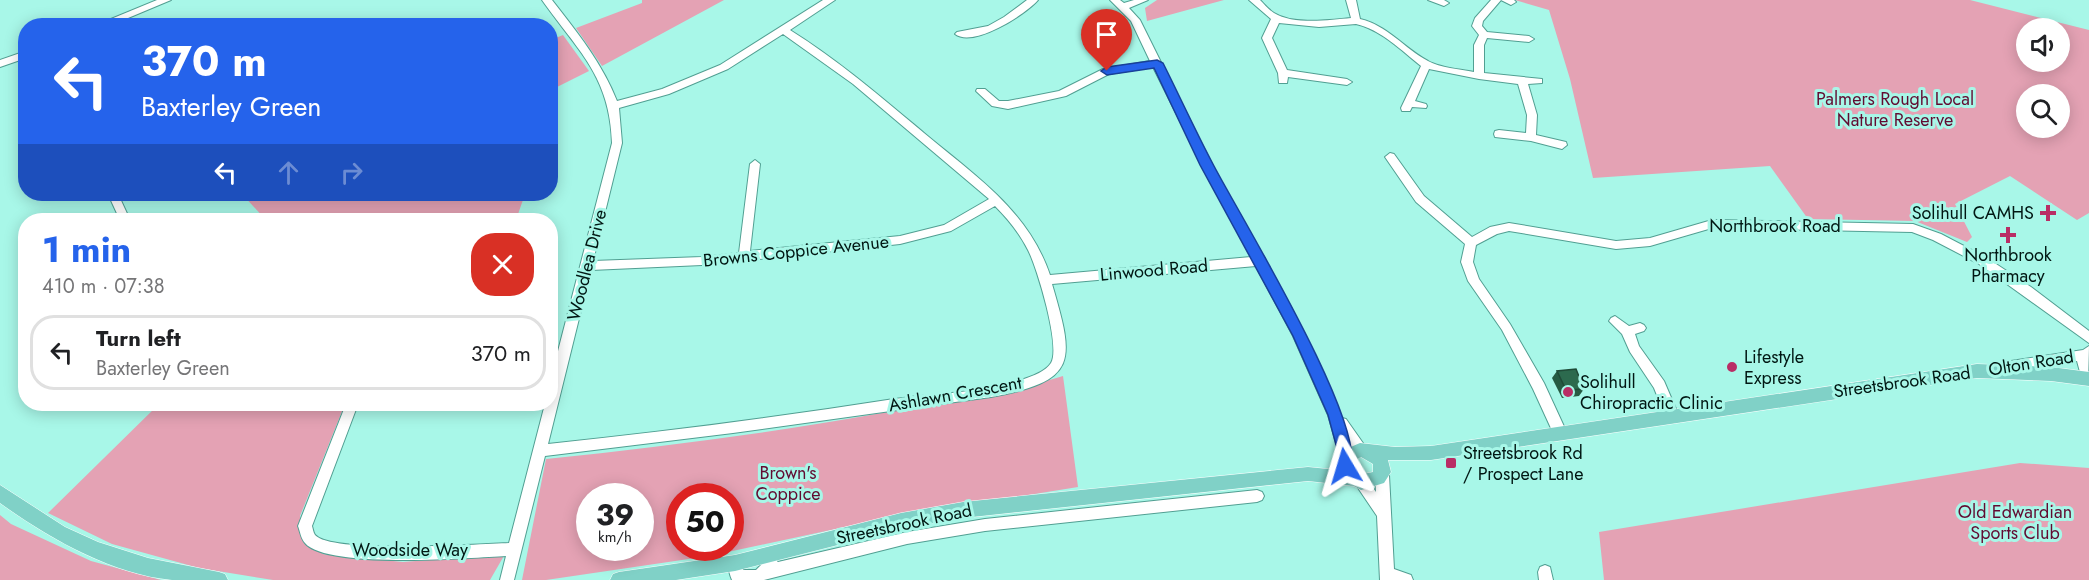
<!DOCTYPE html>
<meta charset="utf-8">
<style>
:root{--surface:#fff;--page:#f6f6f6;--text:#202124;--muted:#757577;--line:#e0e0e0;--accent:#2563eb}
body{margin:0;font-family:Jost,sans-serif;background:var(--page);color:var(--text);height:100vh;display:flex;flex-direction:column;font-size:22px;white-space:nowrap}
*{box-sizing:border-box;margin:0}
p{font-size:20px;color:var(--muted)}
.icon{flex:none;width:33px;height:33px;fill:none;stroke:currentColor;stroke-width:2;stroke-linecap:round;stroke-linejoin:round}
.map{position:relative;flex:1;overflow:hidden}
.side{position:absolute;left:18px;top:213px;width:540px;height:198px;display:flex;flex-direction:column;background:var(--surface);border-radius:24px;box-shadow:0 3px 15px #0003}
.side>*{flex:none}
.hud{position:absolute;left:18px;top:18px;width:540px;height:183px;border-radius:24px;box-shadow:0 3px 15px #0003;background:#2563eb;color:#fff;overflow:hidden}
.fabs{position:absolute;left:2016px;top:18px;display:grid;gap:12px}
.fabs a{display:grid;place-items:center;width:54px;height:54px;border-radius:50%;background:var(--surface);box-shadow:0 3px 15px #0003;font-size:30px}
.speed{position:absolute;left:576px;top:483px;display:flex;gap:12px;font-size:30px;font-weight:700;text-align:center}
.speed>*{display:grid;place-content:center;width:78px;height:78px;border-radius:50%;background:var(--surface);box-shadow:0 3px 15px #0003;line-height:1}
.speed small{font-size:15px;font-weight:400}
.speed .limit{border:9px solid #d22;background:#fff;color:#111}
.pin{position:absolute;display:grid;place-items:center;width:51px;height:51px;color:#fff;margin:-62px -26px;border-radius:50% 50% 50% 0;rotate:-45deg;box-shadow:0 0 6px #0007}
.pin .icon{rotate:45deg}
.me{position:absolute;width:66px;margin:-33px;rotate:353deg;stroke-linejoin:round;filter:drop-shadow(0 0 4px #0008)}
.turn{display:flex;align-items:center;gap:21px;height:126px;padding:0 24px;font-size:27px}
.turn .icon{width:78px;height:78px;stroke-width:2.5}
.turn b{display:block;font-size:42px;line-height:51px}
.lanes{display:flex;align-items:center;height:57px;padding:0 24px;background:#0003;justify-content:center;gap:30px;direction:ltr}
.lanes .off{opacity:.35}
.round{display:grid;place-items:center;flex:none;width:63px;height:63px;border-radius:24px;background:var(--page)}
.head{display:flex;align-items:center;justify-content:space-between;height:102px;padding:0 24px}
h1{font-size:36px;font-weight:700;line-height:45px;color:var(--accent)}
ul{padding:0;list-style:none}
li{display:flex;align-items:center;gap:18px;height:75px;margin:0 12px 9px;padding:0 12px;border:3px solid var(--line);border-radius:24px}
li div{flex:1}
li b{display:block;font-size:22px}
li em{font-style:normal}
.map>svg:first-child{display:block}
</style>
<div class="map">
<svg width="2089" height="580" viewBox="0 0 2089 580">
<rect width="100%" height="100%" fill="#a8f7e8"/>
<g fill="#e4a2b4" fill-rule="evenodd">
<path d="M 642,0 L 724,0 L 602,66 L 576,28 L 642,3 Z"/>
<path d="M 1157,0 L 1224,0 L 1147,21 L 1145,8 Z"/>
<path d="M 1515,0 L 1970,0 L 2089,30 L 2089,213 L 2077,220 L 2010,176 L 1955,204 L 1972,237 L 1967,242 L 1915,221 L 1808,219 L 1770,166 L 1593,178 L 1570,79 L 1549,10 ZM 2026,28 L 2060,28 L 2060,62 L 2026,62 ZM 2026,94 L 2060,94 L 2060,128 L 2026,128 Z"/>
<path d="M 563,35 L 589,71 L 551,90 L 551,40 Z"/>
<path d="M 242,194 L 525,194 L 516,220 L 266,220 Z"/>
<path d="M 1063,376 L 1078,487 L 896,516 L 709,556 L 546,580 L 522,580 L 546,459 C 662,447 778,432 893,411 C 950,401 1007,393 1063,376 ZM 590,496 L 640,496 L 640,548 L 590,548 ZM 680,496 L 730,496 L 730,548 L 680,548 Z"/>
<path d="M 159,404 L 345,404 L 300,516 L 305,542 L 323,554 L 403,562 L 505,554 L 490,580 L 273,580 L 199,568 L 112,544 L 48,513 Z"/>
<path d="M 2020,463 L 2089,468 L 2089,580 L 1604,580 L 1599,532 Z"/>
<path d="M 0,515 L 11,524 L 91,561 L 161,580 L 0,580 Z"/>
</g>
<g fill="none" stroke-linecap="round" stroke-linejoin="round">
<defs>
<g id="minor">
<path d="M 157,0 L 171,0 L 109,26 L 94,26 Z"/>
<path d="M 542,0 L 552,0 C 577,32 602,63 617,101 L 662,89 L 720,65 L 823,0 L 835,0 L 790,30 C 838,60 881,97 924,133 C 974,175 1028,210 1050,275 L 1251,257 L 1202,165 L 1153,67 L 1109,74 L 1066,96 L 1008,109 L 992,106 L 976,91 L 977,89 L 985,89 L 999,101 L 1008,101 L 1059,91 L 1103,69 L 1150,61 L 1131,21 L 1110,0 L 1120,0 L 1124,3 L 1134,0 L 1148,0 L 1129,8 L 1140,20 L 1212,165 L 1263,257 L 1265,258 L 1266,263 L 1305,335 L 1342,418 L 1346,419 L 1365,446 L 1367,450 L 1365,454 C 1357,457 1355,453 1350,447 L 1353,456 L 1351,460 L 1346,462 L 1341,460 L 1328,415 L 1293,336 L 1256,266 L 1052,284 C 1075,362 1078,381 991,397 L 733,433 L 545,456 L 514,580 L 500,580 L 506,556 C 471,558 326,569 305,543 C 301,539 300,531 298,526 L 346,404 L 358,404 L 312,526 C 313,529 313,532 315,535 C 331,554 480,544 509,543 L 545,404 L 550,404 L 550,382 L 612,143 C 610,76 578,51 542,0 ZM 783,34 L 853,84 L 989,199 L 944,225 L 900,236 L 750,251 L 760,164 L 755,160 L 750,164 L 739,253 L 702,257 L 593,261 L 622,143 L 619,108 L 669,94 L 728,69 ZM 995,206 C 1008,219 1020,234 1028,250 C 1037,267 1061,347 1051,363 C 1046,371 1033,376 1024,379 C 983,393 937,393 894,399 C 779,417 664,432 548,444 L 591,270 L 702,265 L 900,244 L 951,231 Z"/>
<path d="M 1027,0 L 1038,0 C 1025,15 973,48 955,34 L 957,32 L 988,26 L 1004,17 Z"/>
<path d="M 1249,0 L 1260,0 C 1264,4 1269,10 1274,13 C 1293,25 1329,20 1351,18 L 1346,0 L 1356,0 L 1360,19 C 1387,25 1405,49 1428,61 C 1440,68 1460,69 1474,72 L 1474,45 L 1479,35 L 1472,26 L 1475,18 L 1491,0 L 1501,0 L 1483,21 L 1482,26 L 1487,32 L 1529,36 L 1534,39 L 1529,42 L 1487,38 L 1484,45 L 1484,73 L 1542,79 L 1542,83 L 1528,84 L 1537,115 L 1536,135 L 1566,142 L 1567,145 L 1562,149 L 1531,141 L 1495,137 L 1494,134 L 1495,131 L 1499,130 L 1526,133 L 1527,115 L 1518,84 L 1479,79 L 1429,69 L 1415,101 L 1426,104 L 1427,106 L 1426,108 L 1412,107 L 1410,111 L 1402,111 L 1401,108 L 1421,66 C 1402,51 1380,29 1356,24 L 1319,27 L 1279,23 L 1272,38 L 1287,70 L 1347,79 L 1352,82 L 1347,85 L 1288,77 L 1287,83 L 1279,83 L 1278,73 L 1262,38 L 1271,19 Z"/>
<path d="M 1428,0 L 1444,0 L 1449,3 L 1444,6 Z"/>
<path d="M 1501,0 L 1514,0 L 1516,2 L 1511,5 Z"/>
<path d="M 26,51 L 26,58 L 0,67 L 0,60 Z"/>
<path d="M 1390,153 L 1394,154 L 1424,196 L 1472,237 L 1490,227 L 1509,223 L 1616,241 L 1650,238 L 1712,220 L 1913,224 L 1941,234 L 1987,258 L 2031,287 L 2089,331 L 2089,343 L 1979,264 L 1933,240 L 1912,232 L 1712,228 L 1650,246 L 1616,249 L 1509,231 L 1497,234 L 1476,245 L 1473,262 L 1479,279 L 1510,324 L 1544,383 L 1567,433 L 1565,437 L 1560,439 L 1555,437 L 1533,389 L 1502,330 L 1468,281 L 1461,262 L 1465,244 L 1416,202 L 1385,157 Z"/>
<path d="M 108,194 L 118,194 L 130,220 L 120,220 Z"/>
<path d="M 1615,316 L 1629,326 L 1640,323 L 1644,325 L 1646,328 L 1644,331 L 1635,334 L 1639,346 L 1664,381 L 1679,416 L 1677,420 L 1672,422 L 1667,420 L 1654,388 L 1630,352 L 1622,334 L 1609,321 L 1611,318 Z"/>
<path d="M 2089,346 L 2088,384 L 2083,383 L 2077,361 L 1998,373 L 1994,372 L 1992,368 L 1994,364 L 1998,363 L 2083,350 Z"/>
<path d="M 1382,469 L 1387,471 L 1389,475 L 1394,569 L 1411,575 L 1413,580 L 1380,580 L 1377,516 L 1354,482 L 1356,478 L 1361,476 L 1366,478 L 1376,492 L 1375,475 L 1377,471 Z"/>
<path d="M 1257,490 L 1262,492 L 1264,496 L 1262,500 L 1257,502 L 985,531 L 907,544 L 764,580 L 732,580 C 729,573 727,565 730,558 L 735,556 L 740,558 L 743,570 L 756,570 L 767,559 L 772,557 L 778,562 L 907,532 L 985,519 Z"/>
<path d="M 1545,565 L 1550,567 L 1553,580 L 1539,580 L 1538,572 L 1540,567 Z"/>
</g>
<g id="major">
<path d="M 1977,364 L 2051,367 L 2089,372 L 2089,386 L 2051,381 L 1977,378 L 1431,460 L 1388,460 L 1391,472 L 1384,483 L 1361,490 L 1354,486 L 1308,481 L 963,518 L 901,529 L 735,571 L 676,580 L 610,580 L 613,574 L 619,572 L 735,555 L 901,513 L 963,502 L 1308,467 L 1338,470 L 1337,457 L 1339,452 L 1360,443 L 1395,447 L 1431,446 ZM 1361,457 L 1373,464 L 1373,472 L 1363,474 L 1355,467 L 1354,461 Z"/>
<path d="M 0,485 L 65,527 L 98,542 L 148,558 L 219,572 L 225,574 L 228,580 C 210,580 190,580 172,580 C 111,574 49,538 0,503 Z"/>
</g>
</defs>
<use href="#minor" stroke="#519f92" stroke-width="2"/>
<use href="#major" stroke="#fff" stroke-width="1"/>
<use href="#minor" fill="#fff" fill-rule="evenodd"/>
<use href="#major" fill="#80d1c7" fill-rule="evenodd"/>
</g>
<path fill="#265b43" d="M 1557,371 L 1584,389 L 1579,396 L 1562,398 L 1552,378 Z"/>
<path fill="#2c6a4e" stroke="#1f4a37" stroke-width="1.5" d="M 1576,369 L 1584,389 L 1566,390 L 1557,371 Z"/>
<path fill="#2563eb" stroke="#184099" stroke-width="1.5" d="M 1157,60 L 1163,63 C 1180,97 1196,132 1214,166 C 1239,214 1370,428 1350,471 L 1339,471 L 1339,456 L 1328,415 L 1293,336 L 1200,165 L 1154,68 L 1107,75 L 1101,71 L 1107,67 Z"/>
<g fill="#b92d65" stroke="#a8f7e8" stroke-width="2">
<path d="M2045 204h6v6h6v6h-6v6h-6v-6h-6v-6h6z"/>
<path d="M2005 226h6v6h6v6h-6v6h-6v-6h-6v-6h6z"/>
<circle cx="1732" cy="367" r="6"/>
<circle cx="1568" cy="392" r="6"/>
<rect x="1445" y="457" width="12" height="12" rx="3"/>
</g>
<g text-anchor="middle" dominant-baseline="central" stroke-width="6" stroke-linejoin="round" paint-order="stroke">
<g font-size="18" fill="#620b31" stroke="#a8f7e8">
<text x="1895" y="99">Palmers Rough Local<tspan x="1895" dy="21">Nature Reserve</tspan></text>
<text x="788" y="473">Brown's<tspan x="788" dy="21">Coppice</tspan></text>
<text x="2015" y="512">Old Edwardian<tspan x="2015" dy="21">Sports Club</tspan></text>
</g>
<g font-size="18" fill="#011713" stroke="#a8f7e8" text-anchor="start">
<text x="2034" y="213" text-anchor="end">Solihull CAMHS</text>
<text x="2008" y="255" text-anchor="middle">Northbrook<tspan x="2008" dy="21">Pharmacy</tspan></text>
<text x="1744" y="357">Lifestyle<tspan x="1744" dy="21">Express</tspan></text>
<text x="1580" y="382">Solihull<tspan x="1580" dy="21">Chiropractic Clinic</tspan></text>
<text x="1463" y="453">Streetsbrook Rd<tspan x="1463" dy="21">/ Prospect Lane</tspan></text>
</g>
<g font-size="18" fill="#011713" stroke="#a8f7e8">
<text x="1775" y="226">Northbrook Road</text>
<text transform="translate(796 251) rotate(-6)">Browns Coppice Avenue</text>
<text transform="translate(587 265) rotate(-76)">Woodlea Drive</text>
<text transform="translate(1154 270) rotate(-5)">Linwood Road</text>
<text transform="translate(2031 363) rotate(-9)">Olton Road</text>
<text transform="translate(1902 382) rotate(-8)">Streetsbrook Road</text>
<text transform="translate(955 394) rotate(-10)">Ashlawn Crescent</text>
<text transform="translate(904 524) rotate(-12)">Streetsbrook Road</text>
<text x="410" y="550">Woodside Way</text>
</g>
</g>
</svg>
<div class="fabs">
<a><svg class="icon" aria-label="sound" viewBox="0 0 24 24"><path d="M4 9h4l5-4v14l-5-4H4zM17 9q2 3 0 6"/></svg></a>
<a><svg class="icon" aria-label="search" viewBox="0 0 24 24"><circle cx="10" cy="10" r="6"/><path d="M15 15l6 6"/></svg></a>
</div>
<div class="speed"><div>39<small>km/h</small></div><div class="limit">50</div></div>
<div class="pin" style="left:1107px;top:71px;background:#d93025"><svg class="icon" aria-label="arrive" viewBox="0 0 24 24"><path d="M6 21V4h12l-3 4 3 4H6"/></svg></div>
<svg class="me" style="left:1345px;top:466px" viewBox="-20 -20 40 40"><path d="M0-17L14 15 0 8-14 15z" fill="#2563eb" stroke="#fff" stroke-width="4"/></svg>
<div class="hud">
<div class="turn"><svg class="icon" aria-label="left" viewBox="0 0 24 24"><path d="M17 20v-9H6M10 6l-5 5 5 5"/></svg><div><b>370 m</b>Baxterley Green</div></div>
<div class="lanes"><svg class="icon" aria-label="left" viewBox="0 0 24 24"><path d="M17 20v-9H6M10 6l-5 5 5 5"/></svg><svg class="icon off" aria-label="ahead" viewBox="0 0 24 24"><path d="M12 20V5M6 11l6-6 6 6"/></svg><svg class="icon off" aria-label="right" viewBox="0 0 24 24"><path d="M7 20v-9h11M14 6l5 5-5 5"/></svg></div>
</div>
<section class="side">
<div class="head"><div><h1>1 min</h1><p>410 m · 07:38</p></div><a class="round" style="background:#d93025;color:#fff"><svg class="icon" aria-label="close" viewBox="0 0 24 24"><path d="M6 6l12 12M18 6L6 18"/></svg></a></div>
<ul>
<li><svg class="icon" aria-label="left" viewBox="0 0 24 24"><path d="M17 20v-9H6M10 6l-5 5 5 5"/></svg><div><b>Turn left</b><p>Baxterley Green</p></div><em>370 m</em></li>
</ul>
</section>
</div>
